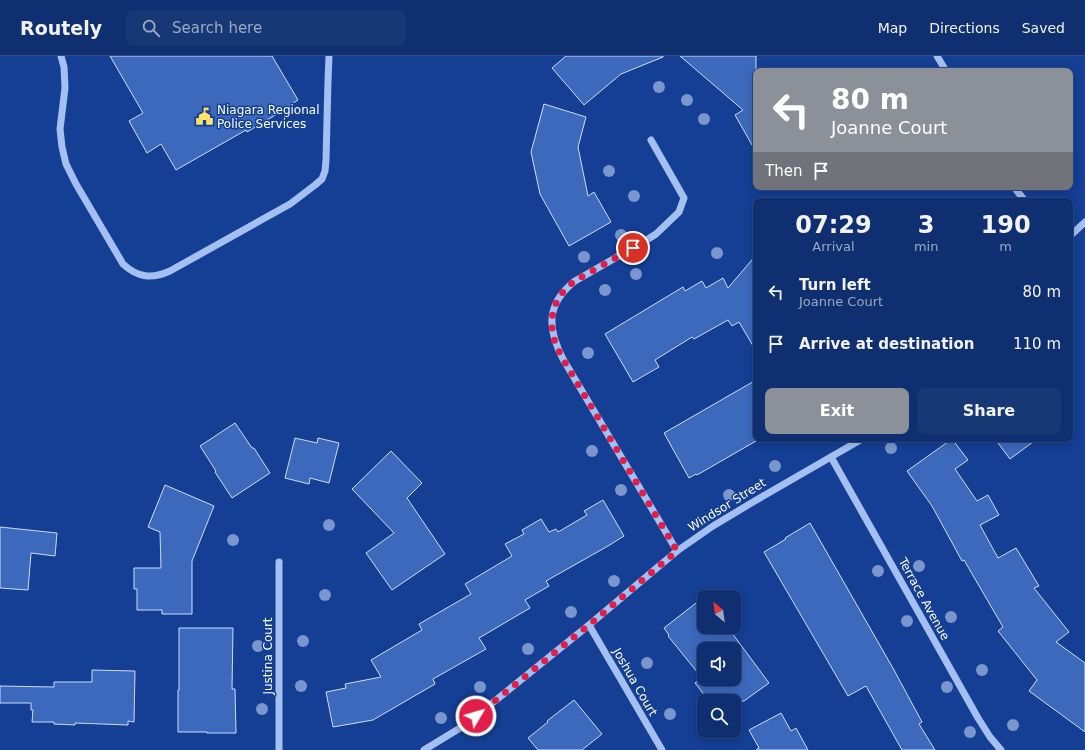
<!DOCTYPE html>
<style>
:root{--surface:#0f2f70;--page:#183775;--text:#f1f3f6;--muted:#9ba9c3;--line:#2f4a83;--accent:#8c9099}
body{margin:0;font-family:"DejaVu Sans",sans-serif;background:var(--page);color:var(--text);height:100vh;display:flex;flex-direction:column;font-size:15px;white-space:nowrap}
*{box-sizing:border-box;margin:0}
p{font-size:13px;color:var(--muted)}
.icon{flex:none;width:22px;height:22px;fill:none;stroke:currentColor;stroke-width:2;stroke-linecap:round;stroke-linejoin:round}
.map{position:relative;flex:1;overflow:hidden}
.side{position:absolute;left:753px;top:142px;width:320px;height:244px;display:flex;flex-direction:column;background:var(--surface);border-radius:8px;box-shadow:0 2px 10px #0003,0 0 0 1px var(--line)}
.side>*{flex:none}
.banner{position:absolute;left:753px;top:12px;width:320px;height:122px;border-radius:8px;box-shadow:0 2px 10px #0003,0 0 0 1px var(--line);background:#8c9099;color:#fff;overflow:hidden}
.needle{width:26px;rotate:331deg}
.fabs{position:absolute;left:697px;top:534px;display:grid;gap:8px}
.fabs a{display:grid;place-items:center;width:44px;height:44px;border-radius:8px;background:var(--surface);box-shadow:0 2px 10px #0003,0 0 0 1px var(--line);font-size:20px}
.pin{position:absolute;display:grid;place-items:center;width:34px;height:34px;color:#fff;margin:-17px;border:2px solid #fff;border-radius:50%;box-shadow:0 1px 4px #0007}
.me{position:absolute;width:44px;margin:-22px;rotate:52deg;stroke-linejoin:round;filter:drop-shadow(0 0 3px #0008)}
.turn{display:flex;align-items:center;gap:14px;height:84px;padding:0 12px;font-size:18px}
.turn .icon{width:52px;height:52px;stroke-width:2.5}
.turn b{display:block;font-size:28px;line-height:34px}
.then{display:flex;align-items:center;height:38px;padding:0 12px;background:#0003;gap:8px;font-size:15px}
.eta{display:flex;justify-content:space-evenly;align-items:center;height:68px;text-align:center}
.eta b{font-size:24px;font-weight:700;line-height:28px}
.button{display:flex;gap:8px;margin-top:auto;padding:8px 12px}
.button a{flex:1;height:46px;border-radius:8px;background:var(--accent);color:#fff;font-size:16px;font-weight:700;line-height:46px;text-align:center}
.button a+a{background:var(--page);color:var(--text)}
ul{padding:0;list-style:none}
li{display:flex;align-items:center;gap:12px;height:52px;padding:0 12px}
li div{flex:1}
li b{display:block;font-size:15px}
li em{font-style:normal}
header{display:flex;align-items:center;gap:24px;box-sizing:border-box;height:56px;padding:0 20px;background:var(--surface);border-bottom:1px solid var(--line)}
header strong{font-size:19px}
nav{display:flex;gap:22px;margin-inline-start:auto;font-size:14px}
.search{width:280px;height:36px;background:var(--page);display:flex;align-items:center;gap:10px;box-sizing:border-box;padding:0 14px;border-radius:8px;color:var(--muted);font-size:15px}
.map>svg:first-child{display:block}
</style>
<header>
<strong>Routely</strong>
<div class="search"><svg class="icon" aria-label="search" viewBox="0 0 24 24"><circle cx="10" cy="10" r="6"/><path d="M15 15l6 6"/></svg>Search here</div>
<nav><a>Map</a><a>Directions</a><a>Saved</a></nav>
</header>
<div class="map">
<svg width="1085" height="694" viewBox="0 0 1085 694">
<rect width="100%" height="100%" fill="#143f95"/>
<g fill="#3d69bd" stroke="#ccddfc" fill-rule="evenodd">
<path d="M 110,0 L 272,0 L 298,44 L 287,51 L 287,52 L 247,76 L 246,74 L 176,114 L 161,88 L 147,97 L 129,65 L 143,57 Z"/>
<path d="M 566,0 L 663,0 L 663,1 L 621,18 L 584,49 L 552,12 Z"/>
<path d="M 680,0 L 756,0 L 756,96 L 735,59 L 743,54 Z"/>
<path d="M 544,48 L 586,61 L 578,91 L 588,140 L 594,136 L 611,166 L 569,190 L 540,138 L 531,96 Z"/>
<path d="M 756,199 L 756,295 L 739,266 L 732,270 L 728,264 L 694,283 L 692,281 L 655,304 L 659,311 L 633,326 L 605,278 L 683,231 L 685,235 L 702,225 L 706,232 L 723,222 L 728,232 Z"/>
<path d="M 756,324 L 756,385 L 697,419 L 696,418 L 689,422 L 664,377 Z"/>
<path d="M 235,367 L 252,392 L 254,392 L 270,417 L 232,442 L 215,416 L 216,415 L 200,390 Z"/>
<path d="M 295,382 L 317,387 L 318,382 L 339,387 L 329,427 L 310,422 L 309,428 L 285,422 Z"/>
<path d="M 952,383 L 968,404 L 955,413 L 977,445 L 988,439 L 999,459 L 980,469 L 998,502 L 1016,492 L 1039,530 L 1034,532 L 1069,576 L 1056,586 L 1085,607 L 1085,676 L 1029,635 L 1037,624 L 998,575 L 1003,571 L 964,504 L 962,505 L 932,450 L 907,415 Z"/>
<path d="M 995,383 L 1037,383 L 1010,403 Z"/>
<path d="M 391,395 L 422,427 L 407,442 L 445,498 L 392,534 L 366,497 L 394,477 L 352,433 Z"/>
<path d="M 165,429 L 214,450 L 192,505 L 192,558 L 162,558 L 162,554 L 137,554 L 137,533 L 134,533 L 134,512 L 161,512 L 160,476 L 148,471 Z"/>
<path d="M 603,444 L 624,480 L 608,490 L 546,525 L 549,530 L 525,544 L 530,552 L 479,582 L 486,593 L 433,623 L 435,628 L 373,664 L 333,671 L 326,636 L 346,632 L 345,628 L 381,621 L 371,604 L 422,574 L 419,568 L 471,538 L 465,528 L 512,500 L 505,488 L 524,478 L 522,474 L 541,463 L 549,476 L 556,473 L 558,476 L 587,459 L 584,455 Z"/>
<path d="M 810,467 L 894,614 L 922,666 L 919,668 L 935,694 L 902,694 L 866,630 L 848,640 L 764,496 L 786,483 L 785,482 Z"/>
<path d="M 0,471 L 57,477 L 55,500 L 31,497 L 28,534 L 0,532 Z"/>
<path d="M 705,540 L 706,541 L 704,541 L 704,571 L 730,571 L 734,576 L 732,577 L 769,627 L 744,645 L 709,645 L 695,627 L 702,622 L 668,580 L 669,579 L 664,572 ZM 704,593 L 734,593 L 734,623 L 704,623 Z"/>
<path d="M 179,572 L 233,572 L 232,633 L 235,633 L 236,677 L 207,677 L 207,676 L 178,676 L 178,634 L 179,634 Z"/>
<path d="M 92,614 L 135,615 L 134,666 L 128,665 L 128,669 L 75,667 L 75,669 L 54,668 L 54,666 L 32,666 L 33,654 L 31,654 L 31,647 L 0,647 L 0,630 L 54,631 L 54,626 L 92,626 Z"/>
<path d="M 574,644 L 602,678 L 582,694 L 538,694 L 528,682 L 548,666 L 547,665 Z"/>
<path d="M 781,657 L 791,675 L 796,672 L 808,694 L 756,694 L 759,692 L 749,674 Z"/>
</g>
<g fill="none" stroke-linecap="round" stroke-linejoin="round">
<g stroke="#a4bff2" stroke-width="7">
<path d="M 61,0 L 64,11 L 65,32 L 60,73 L 62,91 L 66,108 L 76,128 L 123,208 C 138,222 152,223 170,215 L 290,148 L 298,142 L 315,129 L 322,123 L 325,115 L 326,104 L 328,25 L 329,0"/>
<path d="M 937,0 L 946,15"/>
<path d="M 651,84 L 684,142 L 679,156 L 656,178 L 645,185 L 575,225 C 546,248 547,272 563,303 L 677,495"/>
<path d="M 1014,131 L 1025,145"/>
<path d="M 1070,180 L 1085,166"/>
<path d="M 831,401 L 978,662 L 990,681 L 1001,694"/>
<path d="M 279,506 L 279,694"/>
<path d="M 589,569 L 662,694"/>
<path d="M 424,694 L 465,669 L 589,569 L 677,495 L 713,470 L 753,446 L 862,383"/>
</g>
</g>
<g fill="#7996ce">
<circle cx="659" cy="31" r="6"/>
<circle cx="687" cy="44" r="6"/>
<circle cx="704" cy="63" r="6"/>
<circle cx="609" cy="115" r="6"/>
<circle cx="634" cy="140" r="6"/>
<circle cx="621" cy="179" r="6"/>
<circle cx="717" cy="197" r="6"/>
<circle cx="584" cy="201" r="6"/>
<circle cx="636" cy="218" r="6"/>
<circle cx="605" cy="234" r="6"/>
<circle cx="588" cy="297" r="6"/>
<circle cx="891" cy="392" r="6"/>
<circle cx="592" cy="395" r="6"/>
<circle cx="775" cy="410" r="6"/>
<circle cx="621" cy="434" r="6"/>
<circle cx="729" cy="439" r="6"/>
<circle cx="329" cy="469" r="6"/>
<circle cx="233" cy="484" r="6"/>
<circle cx="919" cy="510" r="6"/>
<circle cx="878" cy="515" r="6"/>
<circle cx="614" cy="525" r="6"/>
<circle cx="325" cy="539" r="6"/>
<circle cx="571" cy="556" r="6"/>
<circle cx="951" cy="561" r="6"/>
<circle cx="907" cy="565" r="6"/>
<circle cx="303" cy="585" r="6"/>
<circle cx="258" cy="590" r="6"/>
<circle cx="528" cy="593" r="6"/>
<circle cx="647" cy="607" r="6"/>
<circle cx="982" cy="614" r="6"/>
<circle cx="301" cy="630" r="6"/>
<circle cx="480" cy="631" r="6"/>
<circle cx="947" cy="631" r="6"/>
<circle cx="262" cy="653" r="6"/>
<circle cx="670" cy="658" r="6"/>
<circle cx="441" cy="662" r="6"/>
<circle cx="1013" cy="669" r="6"/>
<circle cx="970" cy="676" r="6"/>
</g>
<g fill="none" stroke-linecap="round" stroke-linejoin="round">
<path stroke="#e11d48" stroke-width="7" stroke-dasharray="0 12.6" d="M 476,660 L 589,569 L 677,495 L 563,303 C 560,297 557,292 555,286 C 548,266 553,243 569,230 C 576,223 584,220 592,215 C 606,207 619,200 633,192"/>
</g>
<defs>
<symbol id="civic-bare" viewBox="-9 -9 18 18"><path d="M-.6-6.5H3V-4.5H.6V-3L4-1V1h2V6H-6V1h2V-1L-.6-3ZM-1.2 2.5V6h2.4V2.5Z" fill="#ffe265" stroke="#143f95" stroke-width="2.5" paint-order="stroke"/></symbol>
</defs>
<g fill-rule="evenodd">
<use href="#civic-bare" x="192" y="48" width="25" height="25"/>
</g>
<g text-anchor="middle" dominant-baseline="central" stroke-width="3" stroke-linejoin="round" paint-order="stroke">
<g font-size="12" fill="#fff" stroke="#143f95" text-anchor="start">
<text x="217" y="54">Niagara Regional<tspan x="217" dy="14">Police Services</tspan></text>
</g>
<g font-size="12" fill="#fff" stroke="#143f95">
<text transform="translate(727 449) rotate(-32)">Windsor Street</text>
<text transform="translate(924 543) rotate(61)">Terrace Avenue</text>
<text transform="translate(268 600) rotate(-90)">Justina Court</text>
<text transform="translate(635 626) rotate(60)">Joshua Court</text>
</g>
</g>
</svg>
<div class="fabs">
<a><svg class="needle" viewBox="-14 -14 28 28"><path d="M0-13l5 13h-10z" fill="#e53935"/><path d="M0 13l5-13h-10z" fill="#9ba9c3"/></svg></a>
<a><svg class="icon" aria-label="sound" viewBox="0 0 24 24"><path d="M4 9h4l5-4v14l-5-4H4zM17 9q2 3 0 6"/></svg></a>
<a><svg class="icon" aria-label="search" viewBox="0 0 24 24"><circle cx="10" cy="10" r="6"/><path d="M15 15l6 6"/></svg></a>
</div>
<div class="pin" style="left:633px;top:192px;background:#d93025"><svg class="icon" aria-label="arrive" viewBox="0 0 24 24"><path d="M6 21V4h12l-3 4 3 4H6"/></svg></div>
<svg class="me" style="left:476px;top:660px" viewBox="-20 -20 40 40"><circle r="17" fill="#e11d48" stroke="#fff" stroke-width="3"/><path d="M0-11L8 9 0 5-8 9z" fill="#fff"/></svg>
<div class="banner">
<div class="turn"><svg class="icon" aria-label="left" viewBox="0 0 24 24"><path d="M17 20v-9H6M10 6l-5 5 5 5"/></svg><div><b>80 m</b>Joanne Court</div></div>
<div class="then">Then<svg class="icon" aria-label="arrive" viewBox="0 0 24 24"><path d="M6 21V4h12l-3 4 3 4H6"/></svg></div>
</div>
<section class="side">
<div class="eta">
<div><b>07:29</b><p>Arrival</p></div>
<div><b>3</b><p>min</p></div>
<div><b>190</b><p>m</p></div>
</div>
<ul>
<li><svg class="icon" aria-label="left" viewBox="0 0 24 24"><path d="M17 20v-9H6M10 6l-5 5 5 5"/></svg><div><b>Turn left</b><p>Joanne Court</p></div><em>80 m</em></li>
<li><svg class="icon" aria-label="arrive" viewBox="0 0 24 24"><path d="M6 21V4h12l-3 4 3 4H6"/></svg><div><b>Arrive at destination</b></div><em>110 m</em></li>
</ul>
<div class="button"><a>Exit</a><a>Share</a></div>
</section>
</div>
